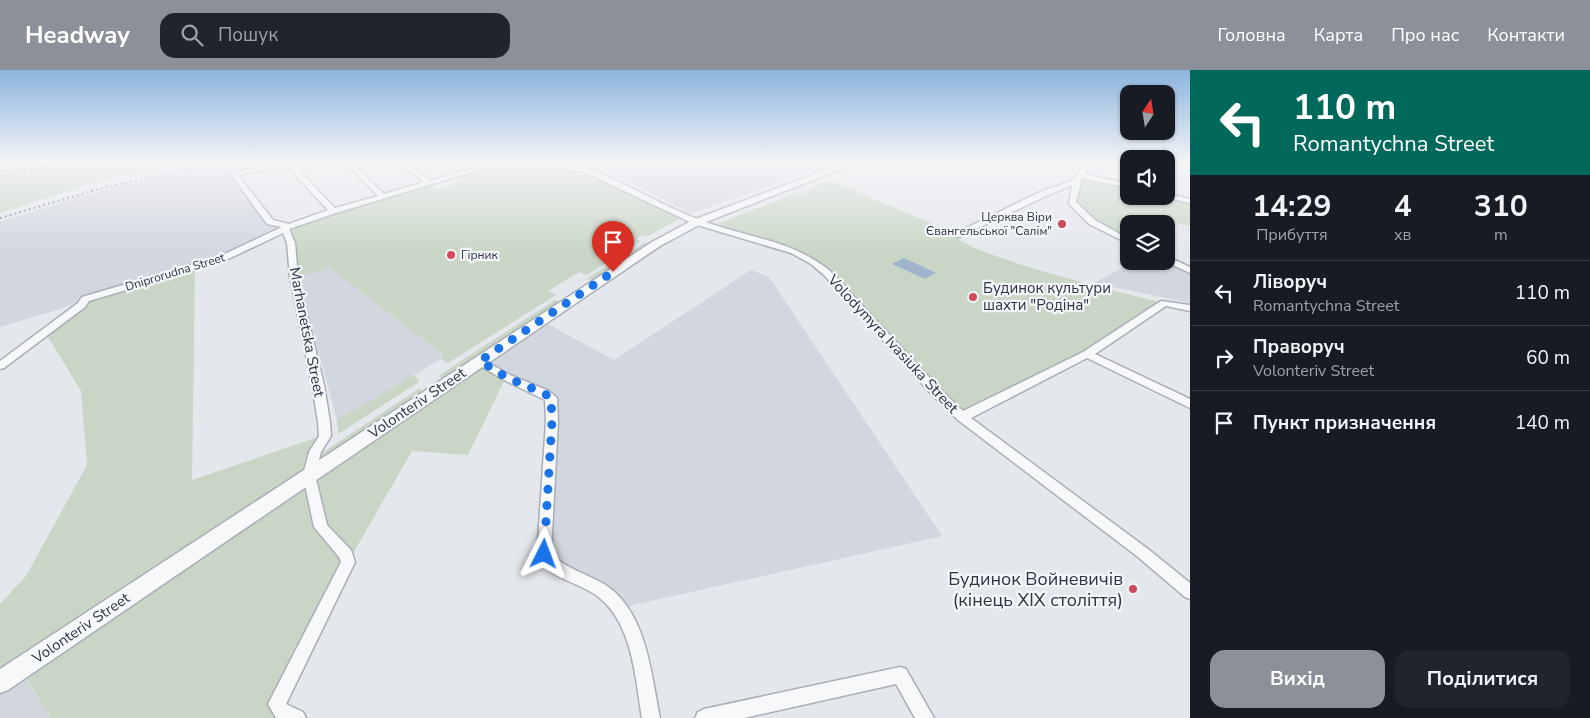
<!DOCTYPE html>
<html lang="uk">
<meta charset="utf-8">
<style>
:root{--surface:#171b24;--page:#20242c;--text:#f1f3f6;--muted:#9ea1a6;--line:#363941;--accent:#8c9099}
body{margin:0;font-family:"Nunito Sans",sans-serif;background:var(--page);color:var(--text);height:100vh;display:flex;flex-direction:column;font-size:19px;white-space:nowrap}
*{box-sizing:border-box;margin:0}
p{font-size:16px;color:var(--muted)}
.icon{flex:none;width:28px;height:28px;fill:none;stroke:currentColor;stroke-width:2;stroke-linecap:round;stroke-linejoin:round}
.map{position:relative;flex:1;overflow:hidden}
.sheet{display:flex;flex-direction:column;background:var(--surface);width:400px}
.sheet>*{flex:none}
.guide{background:#00695c;color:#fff;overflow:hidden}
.needle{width:32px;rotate:12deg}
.fabs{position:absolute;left:1120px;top:15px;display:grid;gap:10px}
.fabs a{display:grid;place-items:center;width:55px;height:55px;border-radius:10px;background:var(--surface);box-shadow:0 1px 4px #0004;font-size:25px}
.pin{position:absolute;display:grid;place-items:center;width:42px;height:42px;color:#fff;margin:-51px -21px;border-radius:50% 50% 50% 0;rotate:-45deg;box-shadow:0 0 5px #0007}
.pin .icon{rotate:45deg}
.me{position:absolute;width:55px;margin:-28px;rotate:3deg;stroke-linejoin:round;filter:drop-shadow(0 0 4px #0008)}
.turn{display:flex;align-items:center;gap:18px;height:105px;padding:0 20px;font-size:22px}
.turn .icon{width:65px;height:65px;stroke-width:2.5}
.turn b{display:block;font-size:35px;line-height:42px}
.eta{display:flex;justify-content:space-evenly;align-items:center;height:85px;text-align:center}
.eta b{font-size:30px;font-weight:700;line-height:35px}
.action{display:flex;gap:10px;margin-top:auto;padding:10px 20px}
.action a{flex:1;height:58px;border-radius:15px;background:var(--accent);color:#fff;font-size:20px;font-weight:700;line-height:58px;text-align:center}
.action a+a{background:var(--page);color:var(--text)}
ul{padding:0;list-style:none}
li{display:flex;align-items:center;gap:15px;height:65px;padding:0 20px;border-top:1px solid var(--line)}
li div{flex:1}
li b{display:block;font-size:19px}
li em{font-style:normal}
header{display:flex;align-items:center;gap:30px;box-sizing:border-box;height:70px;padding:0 25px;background:var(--accent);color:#fff}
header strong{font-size:24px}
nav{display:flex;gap:28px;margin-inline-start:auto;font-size:18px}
.search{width:350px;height:45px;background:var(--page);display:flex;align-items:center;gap:12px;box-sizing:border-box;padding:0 18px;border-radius:15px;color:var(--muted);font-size:19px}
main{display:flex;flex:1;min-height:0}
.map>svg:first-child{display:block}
</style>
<header>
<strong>Headway</strong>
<div class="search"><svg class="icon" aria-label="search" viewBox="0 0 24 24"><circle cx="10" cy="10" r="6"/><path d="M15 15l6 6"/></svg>Пошук</div>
<nav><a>Головна</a><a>Карта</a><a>Про нас</a><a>Контакти</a></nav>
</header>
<main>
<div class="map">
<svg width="1190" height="648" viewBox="0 0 1190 648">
<rect width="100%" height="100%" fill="#e4e7ec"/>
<g fill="#d2d6de">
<path d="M 241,92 L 277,93 L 231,104 L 268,153 L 283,158 L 221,189 L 85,229 L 57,240 L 0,257 L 0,152 L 84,125 L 152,109 Z"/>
<path d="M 596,92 L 838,92 L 691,143 L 592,93 Z"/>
<path d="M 1134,191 L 1166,191 L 1190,201 L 1190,233 L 1094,213 Z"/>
<path d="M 330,198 L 444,285 L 441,289 L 337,350 L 298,206 Z"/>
<path d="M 751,200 L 769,207 L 942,466 L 620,538 L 551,495 L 552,334 L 480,291 L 540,250 L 614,290 Z"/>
<path d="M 19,599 L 51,648 L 0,648 L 0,612 Z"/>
</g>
<g fill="#c9d6c5">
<path d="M 60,92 L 170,92 L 86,115 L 0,143 L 0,98 L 30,98 Z"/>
<path d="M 514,92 L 591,104 L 681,148 L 648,166 L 643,165 L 636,169 L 641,171 L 587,205 L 579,202 L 548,221 L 556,225 L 448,293 L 441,289 L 444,285 L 330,198 L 298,206 L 294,173 L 289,159 L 295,156 L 429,114 L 436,119 L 465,111 L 458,106 L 502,93 Z"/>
<path d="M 829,110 L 947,160 L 956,165 C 960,184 1137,226 1164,233 L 1087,284 L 962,347 L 827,203 L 794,181 L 712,156 L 798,122 L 803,124 L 811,120 L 807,119 Z"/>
<path d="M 1094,110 L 1129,118 L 1129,126 L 1165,126 L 1190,133 L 1190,156 L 1167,151 L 1166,154 L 1129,154 L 1129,170 L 1095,151 L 1074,131 L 1077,118 L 1082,111 Z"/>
<path d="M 644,173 L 649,174 L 595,210 L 586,209 Z"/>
<path d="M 195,198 L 192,410 L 321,366 L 309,404 L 480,291 L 506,307 L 468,385 L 412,381 L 348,492 L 277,634 L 297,648 L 51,648 L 20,599 L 0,612 L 0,534 L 26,506 L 87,395 L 81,321 L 45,262 L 85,229 Z"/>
<path d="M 555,230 L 563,233 L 446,310 L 438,306 Z"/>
<path d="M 414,305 L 419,312 L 338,364 L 337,350 Z"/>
<path d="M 420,318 L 423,325 L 325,389 L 321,388 L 322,383 Z"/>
</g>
<path fill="#9fb4cc" d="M 904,188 L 936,203 L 925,209 L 892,194 Z"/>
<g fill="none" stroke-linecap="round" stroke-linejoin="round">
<defs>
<g id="minor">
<path d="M 39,92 L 55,92 L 19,99 L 0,99 L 0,95 L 19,95 Z"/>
<path d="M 279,92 L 291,92 L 335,138 L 378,126 L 344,92 L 351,92 L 384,124 L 424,112 L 400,92 L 407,92 L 430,111 L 495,92 L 505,92 L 336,143 L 289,159 L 295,173 L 298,207 L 324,315 L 330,352 L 331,366 L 321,382 L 315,405 L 327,455 L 351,480 L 355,492 L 286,634 L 303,642 L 306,648 L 276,648 L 268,634 L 341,492 L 339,487 L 314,457 L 303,405 L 309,382 L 319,366 L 318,352 L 312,315 L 290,207 L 287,173 L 283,163 L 224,191 L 89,231 L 85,237 L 4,298 L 0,299 L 0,291 L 78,233 L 82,227 L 218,187 L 282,157 L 267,154 L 231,104 ZM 286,95 L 328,140 L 289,154 L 273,150 L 238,105 Z"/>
<path d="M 525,92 C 543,92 572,92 589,99 C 627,113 662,136 700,150 C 744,167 793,170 830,201 L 941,320 L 963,341 L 1083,282 L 1161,231 L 1190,235 L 1190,241 L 1166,236 L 1095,284 L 1190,329 L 1190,338 L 1087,288 L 971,348 L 1148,479 L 1190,513 L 1190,529 L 1185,527 L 1138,487 L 958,350 L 933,326 L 824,205 L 811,194 L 791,183 L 694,154 L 584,102 L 528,94 Z"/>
<path d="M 1085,92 L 1091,92 L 1085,104 L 1129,114 L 1129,118 L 1082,108 L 1076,132 L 1095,150 L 1129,169 L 1129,174 L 1089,154 L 1069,134 L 1072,115 L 1046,126 L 959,167 L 952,165 L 1040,122 L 1074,110 Z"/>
<path d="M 1166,123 L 1190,129 L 1190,133 L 1163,127 L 1166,126 Z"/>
<path d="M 1166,186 L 1190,197 L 1190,203 L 1164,191 L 1166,191 Z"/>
<path d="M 480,288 L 510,305 L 549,321 L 557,328 L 558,351 L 551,483 C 566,500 589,504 607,516 C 647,544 651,604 660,648 L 642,648 C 635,607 633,552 596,525 C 577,512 548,508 537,485 L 546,351 L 545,330 L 502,309 L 476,293 L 475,291 L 476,289 Z"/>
<path d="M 900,597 L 906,599 L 934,648 L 915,648 L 896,614 L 744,648 L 695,648 L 698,642 L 704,639 Z"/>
</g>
<path id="tertiary" d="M 847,92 L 859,92 L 701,154 L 660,176 L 8,620 L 0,623 L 0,599 L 652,172 L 693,150 Z"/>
</defs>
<use href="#minor" stroke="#a9aeb7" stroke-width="3"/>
<use href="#tertiary" stroke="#a9aeb7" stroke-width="3"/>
<use href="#minor" fill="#f7f8fa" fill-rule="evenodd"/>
<use href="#tertiary" fill="#f7f8fa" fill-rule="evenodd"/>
<g stroke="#7d8696" stroke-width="2" stroke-dasharray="2 3" stroke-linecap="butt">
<path d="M 130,104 L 173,92"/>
<path d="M 0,107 L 67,92"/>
<path d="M 0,148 L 99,119 L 220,92"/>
</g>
</g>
<linearGradient id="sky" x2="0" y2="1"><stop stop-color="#8bb4dd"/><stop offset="0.5" stop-color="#f3f4f6"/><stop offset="1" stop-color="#f3f4f6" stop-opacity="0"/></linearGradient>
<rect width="1190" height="183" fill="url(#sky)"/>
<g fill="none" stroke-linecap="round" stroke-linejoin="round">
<path stroke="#1a73e8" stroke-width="9" stroke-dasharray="0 16.2" d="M 544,484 L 552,351 L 551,328 L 545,324 L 506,307 L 480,291 L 613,202"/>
</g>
<g fill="#d1495b" stroke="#f4f6f9" stroke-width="2">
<circle cx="1062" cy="154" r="5"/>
<circle cx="451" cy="185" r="5"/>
<circle cx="973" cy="227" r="5"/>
<circle cx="1133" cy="519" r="5"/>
</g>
<g text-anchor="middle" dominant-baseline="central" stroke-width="4.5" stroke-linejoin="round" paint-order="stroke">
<g font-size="12" fill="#2b3445" stroke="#f4f6f9" text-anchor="end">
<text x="1052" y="147">Церква Віри<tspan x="1052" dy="14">Євангельської "Салім"</tspan></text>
<text x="461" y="185" text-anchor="start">Гірник</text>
</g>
<g font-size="12" fill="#2b3445" stroke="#f4f6f9">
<text transform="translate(175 202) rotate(-17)">Dniprorudna Street</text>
</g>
<g font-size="15" fill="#2b3445" stroke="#f4f6f9" text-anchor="start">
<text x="983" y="218">Будинок культури<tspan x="983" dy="17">шахти "Родіна"</tspan></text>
</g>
<g font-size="15" fill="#2b3445" stroke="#f4f6f9">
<text transform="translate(307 262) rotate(79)">Marhanetska Street</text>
<text transform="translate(893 274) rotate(47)">Volodymyra Ivasiuka Street</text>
<text transform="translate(417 333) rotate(-34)">Volonteriv Street</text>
<text transform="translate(81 558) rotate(-34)">Volonteriv Street</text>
</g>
<g font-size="18" fill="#2b3445" stroke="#f4f6f9" text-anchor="end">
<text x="1123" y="509">Будинок Войневичів<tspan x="1123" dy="21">(кінець ХІХ століття)</tspan></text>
</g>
</g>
</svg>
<div class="fabs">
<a><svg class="needle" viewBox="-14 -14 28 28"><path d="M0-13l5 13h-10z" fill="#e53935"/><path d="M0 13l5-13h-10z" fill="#9ea1a6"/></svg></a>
<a><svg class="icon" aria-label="sound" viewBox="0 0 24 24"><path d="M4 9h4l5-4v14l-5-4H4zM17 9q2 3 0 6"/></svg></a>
<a><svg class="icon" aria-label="layers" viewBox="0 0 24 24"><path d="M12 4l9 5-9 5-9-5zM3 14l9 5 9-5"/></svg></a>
</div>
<div class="pin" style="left:613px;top:202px;background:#d93025"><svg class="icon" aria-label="arrive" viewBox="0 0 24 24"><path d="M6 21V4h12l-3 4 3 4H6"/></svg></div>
<svg class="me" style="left:544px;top:484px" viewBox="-20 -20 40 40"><path d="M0-17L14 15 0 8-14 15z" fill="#1a73e8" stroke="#fff" stroke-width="4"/></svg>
</div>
<section class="sheet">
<div class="guide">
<div class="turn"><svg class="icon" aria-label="left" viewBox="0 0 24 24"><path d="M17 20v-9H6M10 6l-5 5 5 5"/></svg><div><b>110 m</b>Romantychna Street</div></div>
</div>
<div class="eta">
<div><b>14:29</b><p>Прибуття</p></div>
<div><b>4</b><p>хв</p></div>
<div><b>310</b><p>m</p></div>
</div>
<ul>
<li><svg class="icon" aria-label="left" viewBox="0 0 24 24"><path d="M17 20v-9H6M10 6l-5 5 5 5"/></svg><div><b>Ліворуч</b><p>Romantychna Street</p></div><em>110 m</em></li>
<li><svg class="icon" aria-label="right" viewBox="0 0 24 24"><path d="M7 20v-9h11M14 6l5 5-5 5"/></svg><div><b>Праворуч</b><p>Volonteriv Street</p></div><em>60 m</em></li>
<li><svg class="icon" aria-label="arrive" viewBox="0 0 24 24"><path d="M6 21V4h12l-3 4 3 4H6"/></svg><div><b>Пункт призначення</b></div><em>140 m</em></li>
</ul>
<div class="action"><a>Вихід</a><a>Поділитися</a></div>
</section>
</main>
